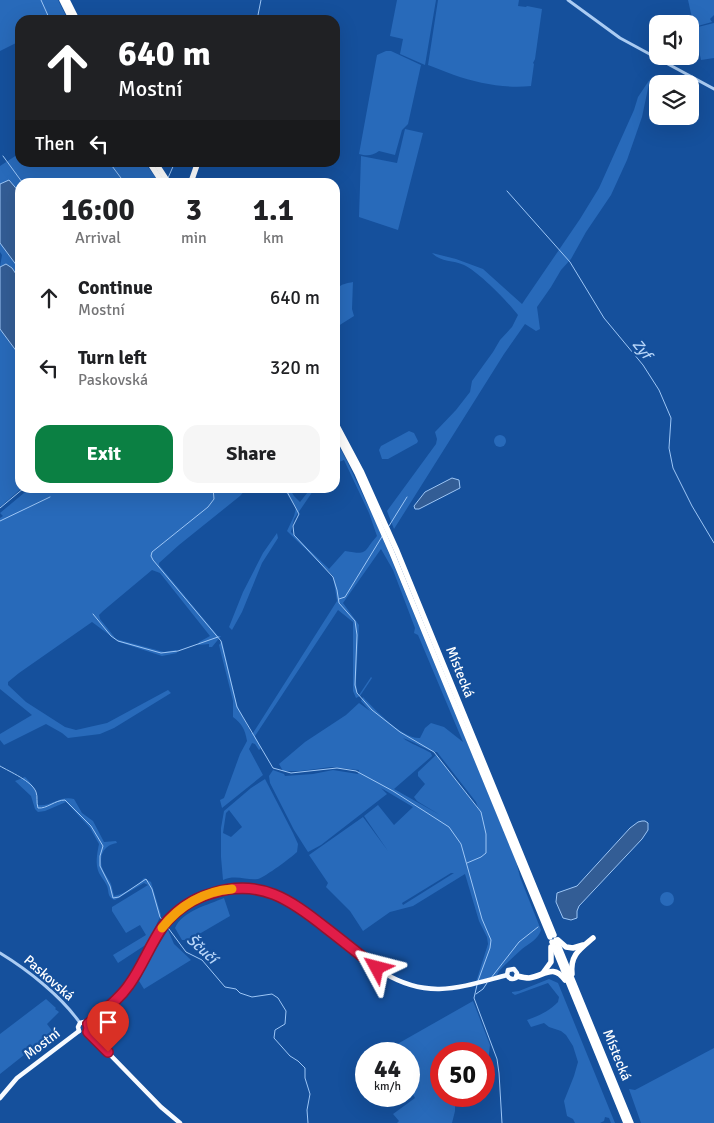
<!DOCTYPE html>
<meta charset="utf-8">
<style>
:root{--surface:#fff;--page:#f6f6f6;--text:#202124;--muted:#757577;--accent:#0b8043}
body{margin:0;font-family:Signika,sans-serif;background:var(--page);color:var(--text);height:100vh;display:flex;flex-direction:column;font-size:19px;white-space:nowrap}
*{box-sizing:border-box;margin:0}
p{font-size:16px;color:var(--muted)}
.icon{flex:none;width:28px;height:28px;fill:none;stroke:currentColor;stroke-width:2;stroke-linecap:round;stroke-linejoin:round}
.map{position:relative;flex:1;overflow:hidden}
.details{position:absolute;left:15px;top:178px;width:325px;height:315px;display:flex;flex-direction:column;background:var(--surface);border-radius:15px;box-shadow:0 5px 20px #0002}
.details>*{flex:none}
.top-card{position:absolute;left:15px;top:15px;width:325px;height:152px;border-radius:15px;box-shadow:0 5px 20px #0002;background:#202124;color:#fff;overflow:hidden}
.tools{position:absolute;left:649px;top:15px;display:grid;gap:10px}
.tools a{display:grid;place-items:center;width:50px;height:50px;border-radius:10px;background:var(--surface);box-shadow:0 5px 20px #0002;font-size:25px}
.speed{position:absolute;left:355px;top:1042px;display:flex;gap:10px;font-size:25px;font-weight:700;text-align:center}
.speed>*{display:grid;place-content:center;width:65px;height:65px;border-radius:50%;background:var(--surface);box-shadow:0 5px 20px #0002;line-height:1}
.speed small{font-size:12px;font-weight:400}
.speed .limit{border:8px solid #d22;background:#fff;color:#111}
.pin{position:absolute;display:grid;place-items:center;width:42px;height:42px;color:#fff;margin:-51px -21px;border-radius:50% 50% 50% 0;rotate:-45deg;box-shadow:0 0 5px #0007}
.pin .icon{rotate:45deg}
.me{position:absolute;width:55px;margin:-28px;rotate:308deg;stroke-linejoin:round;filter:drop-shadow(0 0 4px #0008)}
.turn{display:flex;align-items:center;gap:18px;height:105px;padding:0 20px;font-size:22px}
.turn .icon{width:65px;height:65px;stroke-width:2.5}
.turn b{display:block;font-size:35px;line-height:42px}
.then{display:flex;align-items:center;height:48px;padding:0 20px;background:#0003;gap:10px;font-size:19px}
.eta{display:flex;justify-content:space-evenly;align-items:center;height:85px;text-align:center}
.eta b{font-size:30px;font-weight:700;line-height:35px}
.action{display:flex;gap:10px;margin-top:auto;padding:10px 20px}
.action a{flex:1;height:58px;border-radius:15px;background:var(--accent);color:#fff;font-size:20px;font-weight:700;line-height:58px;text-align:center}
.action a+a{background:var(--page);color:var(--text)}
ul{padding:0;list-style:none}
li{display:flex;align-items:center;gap:15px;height:70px;padding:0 20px}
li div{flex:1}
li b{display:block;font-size:19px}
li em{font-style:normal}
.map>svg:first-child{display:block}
</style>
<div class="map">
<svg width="714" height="1123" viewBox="0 0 714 1123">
<rect width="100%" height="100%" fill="#15509c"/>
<g fill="#286aba" fill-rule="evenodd">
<path d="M 0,0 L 58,0 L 68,20 L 20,20 L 20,41 L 0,51 Z"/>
<path d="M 397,0 L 436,0 L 425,65 L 400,54 L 403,39 L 390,36 Z"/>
<path d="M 438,0 L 519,0 L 518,6 L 526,7 L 527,6 L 542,9 L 535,59 L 533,63 L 534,64 L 531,86 C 505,89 478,83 454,75 C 445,72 437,68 428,65 Z"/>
<path d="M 688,0 L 714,0 L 714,15 L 710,19 L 712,22 L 694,27 Z"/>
<path d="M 714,23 L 714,58 L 701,60 L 694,28 Z"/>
<path d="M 386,51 L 391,51 L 421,65 L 408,124 L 402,130 L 395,155 L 379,151 C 372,156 367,156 359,154 L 377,55 Z"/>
<path d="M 650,79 L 642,117 L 627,160 L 611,195 L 586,232 L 571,259 L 561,270 L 551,287 L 537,307 L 540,329 L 536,331 L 525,324 L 504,354 L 394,529 L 387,511 L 436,444 L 437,439 L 435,432 L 456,410 L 470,392 L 472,381 L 493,352 L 500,340 L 512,327 L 518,315 C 508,302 479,272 464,265 C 453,260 440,262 432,253 L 456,259 L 483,269 L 522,304 L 580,219 L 599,188 L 634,110 L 638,97 Z"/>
<path d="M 405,129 L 423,133 L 398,230 L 359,217 L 361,156 L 397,163 Z"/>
<path d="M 20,153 L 20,162 L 145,163 L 159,182 L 20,182 L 20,193 L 9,180 L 0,184 L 0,166 Z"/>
<path d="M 0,243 L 20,270 L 20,280 L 12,268 L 3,265 L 0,267 L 2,255 L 0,252 Z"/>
<path d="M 353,282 L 352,309 L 354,316 L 335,328 C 335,319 332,295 338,288 C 341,284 348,283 353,282 Z"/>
<path d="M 0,329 L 20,356 L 20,458 L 18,459 L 20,459 L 20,488 L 22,488 L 0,507 Z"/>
<path d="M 409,431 L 414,433 L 418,441 L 417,443 L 388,459 L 382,459 L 379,450 L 381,446 Z"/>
<circle cx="500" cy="441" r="6"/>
<path d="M 335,439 L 346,459 L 378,527 L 516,861 L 520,877 L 541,930 C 538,939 530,943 522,949 C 514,956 506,964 499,971 L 497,975 L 476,982 L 488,944 L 487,937 L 479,921 L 465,874 L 413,906 L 390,912 L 363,931 L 350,911 L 326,887 L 328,883 L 309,855 L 363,817 L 388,851 L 364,816 L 378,805 L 394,825 L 413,807 L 381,788 L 387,794 L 321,845 L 308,852 L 294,830 L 270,783 L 269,776 L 273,770 L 284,774 L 285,776 L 313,774 L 333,770 L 358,774 L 359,770 L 331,767 L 300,771 L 283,771 L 279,764 L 305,742 L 346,715 L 359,703 L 370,711 L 361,701 L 363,697 C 374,709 404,740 420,738 L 425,728 L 431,723 L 444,727 L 463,742 L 418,635 L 414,633 L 415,628 L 393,570 L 381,549 L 343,603 L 359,625 L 356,681 L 357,694 L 359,695 L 371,677 L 372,678 L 360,696 L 356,698 L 353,691 L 353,622 L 338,610 L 255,736 L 261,748 L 259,750 L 255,744 L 252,743 L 249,749 L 263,775 L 222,808 L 220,800 L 224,798 L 240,754 L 247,741 C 245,729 242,724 233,717 L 233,701 L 219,645 L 222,641 L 237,705 L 251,733 L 253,733 L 337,601 L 333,576 L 287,531 L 294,516 L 296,508 L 283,488 L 289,488 L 294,496 L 300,502 L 311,488 L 315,488 L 294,519 L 291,532 L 329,569 L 345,551 C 369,555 362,553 377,536 L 369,513 L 344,460 L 339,462 L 335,466 L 335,462 L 340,455 L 335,444 ZM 403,738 C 413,741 429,752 437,752 L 476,802 L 479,810 L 436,755 L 418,772 L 418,776 L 425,784 L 414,797 L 417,801 L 440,815 L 394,789 L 432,756 L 431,753 C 423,748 409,743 403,738 ZM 451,873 L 454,873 L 403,905 L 402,903 Z"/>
<path d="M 30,488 L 226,488 L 223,490 L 224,492 L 230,488 L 247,488 L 240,496 L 179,545 L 159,563 L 159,565 L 218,636 L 221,636 L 212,647 L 209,647 L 209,644 L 198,645 L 199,642 L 210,636 L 160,573 L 152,570 L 103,611 L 99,615 L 100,619 L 116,639 L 164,652 L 176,650 L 177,653 L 162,656 L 119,642 L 92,622 L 19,673 L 8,682 L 8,685 L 26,702 L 65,727 L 76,730 L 107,723 L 168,690 L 171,693 L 114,728 L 100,734 L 68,738 L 62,733 L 46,724 L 4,745 L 0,740 L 0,734 L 32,715 L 0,689 L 0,518 L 3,516 L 0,513 Z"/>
<path d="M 277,533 L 278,538 L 262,563 L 242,612 L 232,630 L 229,627 L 243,592 L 263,553 Z"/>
<path d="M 25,777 C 36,788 36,791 38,805 C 51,807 60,795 74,799 L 82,813 L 93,821 L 104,842 L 116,841 L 117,843 C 103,845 98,857 103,870 C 105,875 109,879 111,884 C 112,888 113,892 114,896 C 124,894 138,886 144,878 L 151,882 L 161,915 L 147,944 L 118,963 L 113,955 L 146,935 L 140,925 L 126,933 L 112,911 L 112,907 L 148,885 L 144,883 L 115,900 C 106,897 110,891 106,884 C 104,880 101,877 99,873 C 95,864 97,854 99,844 L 90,828 L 66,802 L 45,811 L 38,812 L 35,809 L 31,796 L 15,781 Z"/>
<path d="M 265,779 L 293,833 L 298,844 L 297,852 C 292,857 265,877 258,879 C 248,881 236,874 223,880 L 221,857 L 221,828 L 224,811 L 251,788 ZM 229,810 L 242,827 L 231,837 L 223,833 L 226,813 Z"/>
<circle cx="667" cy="899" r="7"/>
<path d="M 224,898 L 230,916 L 189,940 L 182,940 L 175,928 C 182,911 208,905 224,898 Z"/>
<path d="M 168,930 L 174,944 L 191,960 L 144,989 L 139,981 L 154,952 Z"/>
<path d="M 549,979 L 558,983 L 615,1123 L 611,1123 L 609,1118 L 605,1117 L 604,1121 L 600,1123 L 575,1123 L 573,1119 L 567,1116 L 564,1101 L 574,1076 L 578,1062 L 573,1046 L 566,1035 L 561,1031 L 549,1027 L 544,1023 L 531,1027 L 527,1020 C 539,1016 549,1011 558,1002 L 559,997 L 548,983 L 515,995 L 512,993 L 512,992 L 519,991 Z"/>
<path d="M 46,999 L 56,1008 L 55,1009 L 59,1012 L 47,1024 L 53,1032 L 0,1074 L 0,1034 Z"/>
<path d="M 473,1001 L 490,1045 L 488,1062 L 484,1066 L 484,1054 L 441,1054 L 441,1096 L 455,1096 L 455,1111 L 452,1123 L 397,1123 L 399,1121 L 393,1114 L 415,1098 L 409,1088 L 409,1054 L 387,1054 L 385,1051 Z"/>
<path d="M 714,1048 L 714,1123 L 641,1123 L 629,1089 L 635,1090 Z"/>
</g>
<g fill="#335d95" stroke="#9dc6f6">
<path d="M 9,180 L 20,193 L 20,270 L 0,243 L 0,184 Z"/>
<path d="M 6,264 L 12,268 L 20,280 L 20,356 L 0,329 L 0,267 Z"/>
<path d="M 452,478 L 459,480 L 460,488 L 419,509 L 415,509 L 414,506 L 425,492 Z"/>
<path d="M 642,821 L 645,821 L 648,823 L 648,830 L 642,839 L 579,906 L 577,911 L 577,918 L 571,920 L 563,918 L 556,902 L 557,893 L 577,886 L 630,828 L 638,822 Z"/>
</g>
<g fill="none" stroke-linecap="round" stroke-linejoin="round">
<g stroke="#9dc6f6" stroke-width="1">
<path d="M 41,0 L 50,20"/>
<path d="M 257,20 L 261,0"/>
<path d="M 3,156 L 22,182"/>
<path d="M 109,162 L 124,182"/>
<path d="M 168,178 L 175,162"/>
<path d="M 507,191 L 570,262 L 604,318 L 643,365 L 659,390 L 671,418 L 669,448 L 673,468 L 692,506 L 714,543"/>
<path d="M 213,488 L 214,499 L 208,507 L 152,552 L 151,556 L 153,560 L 221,641 L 237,707 L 273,768 L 291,773 L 337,768 L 356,771 L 393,791 L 449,827 L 461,844 L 482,919 L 491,940 L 490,948 L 478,981"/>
<path d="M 285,488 L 299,514 L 293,526 L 294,535 L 333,577 L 337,590 L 339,603 L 355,621 L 357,635 L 355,685 L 357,693 L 372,710 L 400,732 L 434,752 L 481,812 L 486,834 L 486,853 L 481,857 L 467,863"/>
<path d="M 0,508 L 24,488"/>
<path d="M 0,521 L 50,497"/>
<path d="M 389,526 L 407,497"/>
<path d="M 339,599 L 345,597 L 383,535"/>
<path d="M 93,614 L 111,636 L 118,641 L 161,653 L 178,651 L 218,637"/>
<path d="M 0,766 C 10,772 32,781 36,792 C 38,797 36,802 38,808 C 47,809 55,800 65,800 L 91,826 L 103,846 L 100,856 L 100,866 L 110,886 L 113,898 L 119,897 L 146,879 L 152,889 L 160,917 L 186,952 L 202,960 L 225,987 L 236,989 L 240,993 L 252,997 L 272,994 L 278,998 L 286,1011 L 285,1024 L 275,1030 L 274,1038 L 290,1056 L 298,1061 L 305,1068 L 305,1078 L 310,1094 L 307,1110 L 308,1123"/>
<path d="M 491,978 L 519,942 L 538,927"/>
<path d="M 477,985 L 474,998 L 497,1059 L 499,1073 L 502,1123"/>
<path d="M 476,994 L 483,989 L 487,983"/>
</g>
<g stroke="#abccf3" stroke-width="3">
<path d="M 568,0 L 620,38 L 714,89"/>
<path d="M 0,953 C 28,970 61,996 80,1023"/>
</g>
<g stroke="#f7faff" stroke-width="4.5">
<path d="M 88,1024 C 102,1012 118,1001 129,985 C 143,966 150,944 164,926 C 176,910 194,898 213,892 C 283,872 333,937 384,973 C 429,1000 461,987 507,975 C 509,979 512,980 516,978 L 517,973 L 514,969 L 508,970 L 507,975"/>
<path d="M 79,1031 L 78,1027 L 80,1023 L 84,1022 L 88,1024"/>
<path d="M 88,1032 L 161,1107 L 180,1123"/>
<path d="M 0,1098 L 17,1078 L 79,1031"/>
</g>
<g stroke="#fff" stroke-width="5.5">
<path d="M 62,0 L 72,20"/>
<path d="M 67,0 L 77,20"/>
<path d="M 149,162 L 162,182"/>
<path d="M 155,162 L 168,182"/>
<path d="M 191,182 L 198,162"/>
<path d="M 335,422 L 361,471 L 397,551 L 554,935"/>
<path d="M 335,431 L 357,473 L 392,553 L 550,937"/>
<path d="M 556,940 L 631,1123"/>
<path d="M 558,940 L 566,947 L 573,948 L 583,945"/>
<path d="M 552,942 L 626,1123"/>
<path d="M 543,973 L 551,962 L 551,947"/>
<path d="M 572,974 C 570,955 580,949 593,938"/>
<path d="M 517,976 C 521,977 525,978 529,978 C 544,976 553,963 565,980"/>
</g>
</g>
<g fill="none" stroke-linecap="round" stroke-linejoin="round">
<defs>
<path id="route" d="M 108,1052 L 88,1032 L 89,1028 L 88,1024 C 102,1012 118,1001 129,985 C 142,967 150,945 163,926 C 176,910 194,898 213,893 C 260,878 291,900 326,928 C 343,941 360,955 377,968"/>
</defs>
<use href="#route" stroke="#92132f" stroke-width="12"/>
<use href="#route" stroke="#e11d48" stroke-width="9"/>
<path stroke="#f59e0b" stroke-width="9" d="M 162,928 C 179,906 204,891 232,889"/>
</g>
<g text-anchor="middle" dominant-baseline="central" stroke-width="4.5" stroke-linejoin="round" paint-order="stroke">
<g font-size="14" fill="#fff" stroke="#15509c">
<text transform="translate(460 672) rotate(68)">Místecká</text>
<text transform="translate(49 978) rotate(41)">Paskovská</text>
<text transform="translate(42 1044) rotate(-37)">Mostní</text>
<text transform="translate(617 1055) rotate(68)">Místecká</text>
</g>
<g font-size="15" font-style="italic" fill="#b8d6f9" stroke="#15509c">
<text transform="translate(642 349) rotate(51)">Zyf</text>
<text transform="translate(202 949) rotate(42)">Ščučí</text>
</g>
</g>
</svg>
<div class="tools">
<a><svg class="icon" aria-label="sound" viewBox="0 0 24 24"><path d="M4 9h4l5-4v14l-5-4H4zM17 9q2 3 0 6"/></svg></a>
<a><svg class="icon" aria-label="layers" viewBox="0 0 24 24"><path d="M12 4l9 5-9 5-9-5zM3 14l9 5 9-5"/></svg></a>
</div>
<div class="speed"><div>44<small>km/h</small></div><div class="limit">50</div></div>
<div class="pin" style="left:108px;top:1052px;background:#d93025"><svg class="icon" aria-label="arrive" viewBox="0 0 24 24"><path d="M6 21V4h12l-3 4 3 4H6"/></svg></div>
<svg class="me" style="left:377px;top:968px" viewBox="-20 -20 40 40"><path d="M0-17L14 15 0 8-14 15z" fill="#e11d48" stroke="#fff" stroke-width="4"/></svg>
<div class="top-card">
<div class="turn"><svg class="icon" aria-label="ahead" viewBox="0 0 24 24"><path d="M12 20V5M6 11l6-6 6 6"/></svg><div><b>640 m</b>Mostní</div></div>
<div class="then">Then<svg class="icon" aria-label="left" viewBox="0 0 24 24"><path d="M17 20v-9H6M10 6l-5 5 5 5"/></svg></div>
</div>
<section class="details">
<div class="eta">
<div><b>16:00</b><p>Arrival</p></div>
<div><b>3</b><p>min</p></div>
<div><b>1.1</b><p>km</p></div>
</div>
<ul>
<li><svg class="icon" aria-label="ahead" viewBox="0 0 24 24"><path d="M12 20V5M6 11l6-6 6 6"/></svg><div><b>Continue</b><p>Mostní</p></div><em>640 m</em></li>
<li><svg class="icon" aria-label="left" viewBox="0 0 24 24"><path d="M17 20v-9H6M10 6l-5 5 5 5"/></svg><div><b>Turn left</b><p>Paskovská</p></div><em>320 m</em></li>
</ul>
<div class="action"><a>Exit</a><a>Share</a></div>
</section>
</div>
